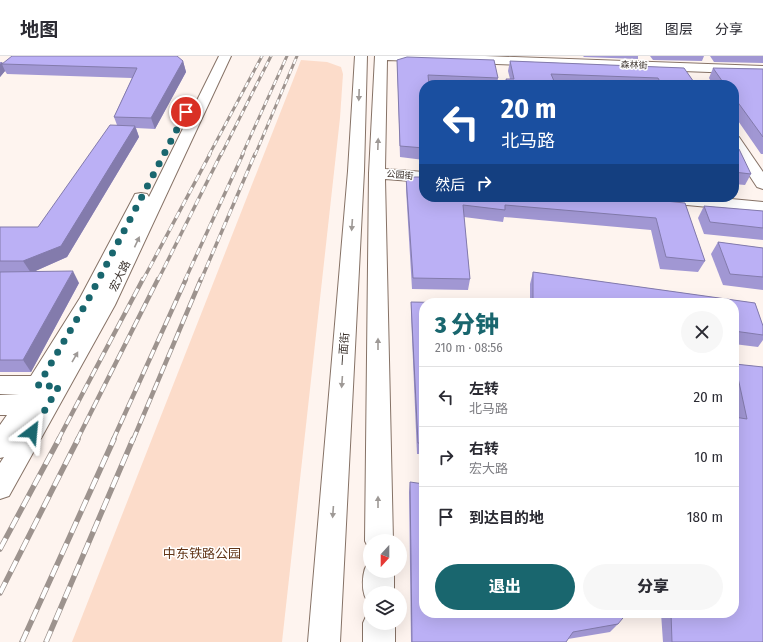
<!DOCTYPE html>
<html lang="zh">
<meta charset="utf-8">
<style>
:root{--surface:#fff;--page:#f7f7f7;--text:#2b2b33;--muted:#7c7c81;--line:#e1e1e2;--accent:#19666e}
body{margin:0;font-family:"Fira Sans Condensed","Noto Sans SC",sans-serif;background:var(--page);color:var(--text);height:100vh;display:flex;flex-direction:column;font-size:15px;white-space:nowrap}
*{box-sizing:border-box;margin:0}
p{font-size:13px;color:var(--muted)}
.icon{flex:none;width:22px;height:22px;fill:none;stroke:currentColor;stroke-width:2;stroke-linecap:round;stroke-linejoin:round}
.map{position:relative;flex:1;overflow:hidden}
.sheet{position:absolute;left:419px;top:242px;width:320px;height:320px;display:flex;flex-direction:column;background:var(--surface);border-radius:16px;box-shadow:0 4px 16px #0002}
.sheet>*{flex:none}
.banner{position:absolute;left:419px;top:24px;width:320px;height:122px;border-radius:16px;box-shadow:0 4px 16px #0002;background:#1a4fa0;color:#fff;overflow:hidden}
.needle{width:26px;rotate:201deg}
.tools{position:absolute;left:363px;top:478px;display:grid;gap:8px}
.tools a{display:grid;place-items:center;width:44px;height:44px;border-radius:50%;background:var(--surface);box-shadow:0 4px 16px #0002;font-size:20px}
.pin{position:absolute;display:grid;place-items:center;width:34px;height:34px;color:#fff;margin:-17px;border:2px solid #fff;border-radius:50%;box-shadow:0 1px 4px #0007}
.me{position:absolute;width:44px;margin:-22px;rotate:29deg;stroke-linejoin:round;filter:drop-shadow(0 0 3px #0008)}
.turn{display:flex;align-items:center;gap:14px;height:84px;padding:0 16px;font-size:18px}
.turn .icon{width:52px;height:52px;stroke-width:2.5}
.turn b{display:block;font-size:28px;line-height:34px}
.then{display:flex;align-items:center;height:38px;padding:0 16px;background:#0003;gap:8px;font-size:15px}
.round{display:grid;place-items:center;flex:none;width:42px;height:42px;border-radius:21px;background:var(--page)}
.head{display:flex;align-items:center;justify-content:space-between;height:68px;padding:0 16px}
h1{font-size:24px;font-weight:800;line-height:30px;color:var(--accent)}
.button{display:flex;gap:8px;margin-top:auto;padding:8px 16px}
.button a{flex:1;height:46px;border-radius:24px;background:var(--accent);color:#fff;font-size:16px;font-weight:800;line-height:46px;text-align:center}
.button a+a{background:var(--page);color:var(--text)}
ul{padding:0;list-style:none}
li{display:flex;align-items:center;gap:12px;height:60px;padding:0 16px;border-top:1px solid var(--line)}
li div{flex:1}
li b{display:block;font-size:15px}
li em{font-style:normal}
header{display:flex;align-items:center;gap:24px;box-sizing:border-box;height:56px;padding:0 20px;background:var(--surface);border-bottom:1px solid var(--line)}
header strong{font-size:19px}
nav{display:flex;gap:22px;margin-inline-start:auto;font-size:14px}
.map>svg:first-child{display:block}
</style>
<header>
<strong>地图</strong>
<nav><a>地图</a><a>图层</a><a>分享</a></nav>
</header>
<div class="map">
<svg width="763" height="586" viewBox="0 0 763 586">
<rect width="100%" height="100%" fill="#fef4ef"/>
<path fill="#fcdcca" d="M 301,4 L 327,6 L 341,11 L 343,18 L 340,62 L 282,586 L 72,586 Z"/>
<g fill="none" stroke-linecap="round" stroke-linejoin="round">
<defs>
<g id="secondary">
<path d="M 219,0 L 231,0 L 115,249 L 9,440 L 0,443 L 0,407 L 4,401 L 0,402 L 0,369 L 7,359 L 0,359 L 0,339 L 19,339 L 0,338 L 0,320 L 31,320 L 80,242 L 133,142 L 135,138 L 141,137 L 147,138 L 149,141 Z"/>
<path d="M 355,0 L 367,0 L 364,115 L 340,586 L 308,586 L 348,115 Z"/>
<path d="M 375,0 L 485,0 L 763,10 L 763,18 L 387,4 L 385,113 L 424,116 L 424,126 L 385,123 L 393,485 L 370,485 L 370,495 L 365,485 L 369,117 Z"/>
<path d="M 734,80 L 739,81 L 763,116 L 763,133 L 757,131 L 734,96 Z"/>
<path d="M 646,141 L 710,141 L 763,146 L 763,156 L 654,146 L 648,145 Z"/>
<path d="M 370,504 L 370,515 L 394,515 L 394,537 L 370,537 L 370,548 C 360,540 361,513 370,504 Z"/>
<path d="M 370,555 L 370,567 L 395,567 L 395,586 L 363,586 L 363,567 L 368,556 Z"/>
</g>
</defs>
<use href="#secondary" stroke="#867266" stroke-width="2"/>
<use href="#secondary" fill="#fff" fill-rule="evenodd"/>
<defs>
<g id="rail-far3">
<path d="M 209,99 L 262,0"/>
<path d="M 221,99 L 271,0"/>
<path d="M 242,99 L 287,0"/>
<path d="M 255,99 L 297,0"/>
</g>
<g id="rail-far2">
<path d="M 143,224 L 210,98"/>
<path d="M 158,224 L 221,98"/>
<path d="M 185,224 L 243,98"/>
<path d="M 201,224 L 255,98"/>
</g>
<g id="rail-far1">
<path d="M 58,384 L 143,223"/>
<path d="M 77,384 L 158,223"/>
<path d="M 113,384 L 186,223"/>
<path d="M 133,384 L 201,223"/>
</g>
<g id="rail">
<path d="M 0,493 L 59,383"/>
<path d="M 0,537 L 78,383"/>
<path d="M 22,586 L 114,383"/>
<path d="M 46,586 L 133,383"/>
</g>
</defs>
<use href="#rail-far3" stroke="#9d938e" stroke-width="3"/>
<use href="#rail-far2" stroke="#9d938e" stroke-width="3.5"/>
<use href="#rail-far1" stroke="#9d938e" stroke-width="4.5"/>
<use href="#rail" stroke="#9d938e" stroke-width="5.5"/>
<use href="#rail-far3" stroke="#fff" stroke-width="2" stroke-dasharray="5.5" stroke-linecap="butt"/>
<use href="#rail-far2" stroke="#fff" stroke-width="2.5" stroke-dasharray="7" stroke-linecap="butt"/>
<use href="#rail-far1" stroke="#fff" stroke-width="3" stroke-dasharray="9" stroke-linecap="butt"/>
<use href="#rail" stroke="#fff" stroke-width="4" stroke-dasharray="12" stroke-linecap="butt"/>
</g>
<g fill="#a197d3">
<path d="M 583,0 L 638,0 L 638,3 L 584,1 Z"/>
<path d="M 650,0 L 704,0 L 702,5 L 653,4 Z"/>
<path d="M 710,0 L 763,0 L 763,7 L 714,6 Z"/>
<path d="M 397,4 L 498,22 L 497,29 L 424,29 L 424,104 L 400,101 Z"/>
<path d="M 183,5 L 186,16 L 155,73 L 136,72 L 139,81 L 67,201 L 33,216 L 79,227 L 31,316 L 0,316 L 0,171 L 38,171 L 117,69 L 114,61 L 132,22 L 7,18 L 5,15 L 0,21 L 0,6 L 2,6 L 3,8 Z"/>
<path d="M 510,5 L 684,12 L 696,29 L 505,29 L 506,23 L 510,23 L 508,15 Z"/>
<path d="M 713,12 L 763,13 L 763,98 L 761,98 L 734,59 L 734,29 L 713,29 L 709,22 Z"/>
<path d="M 734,93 L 751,118 L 745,129 L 734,128 Z"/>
<path d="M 406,121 L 685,147 L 705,205 L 698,216 L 660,213 L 651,174 L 504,161 L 503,166 L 464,161 L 470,223 L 468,234 L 412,233 L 406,133 Z"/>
<path d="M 704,150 L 763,155 L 763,184 L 704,178 L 698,162 Z"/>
<path d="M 718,186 L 763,192 L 763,234 L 723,229 L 711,198 Z"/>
<path d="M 533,216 L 755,247 L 763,270 L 763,284 L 758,291 L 734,288 L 734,247 L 530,247 L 530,228 Z"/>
<path d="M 411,246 L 424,247 L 424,398 L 417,398 L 411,258 Z"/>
<path d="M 735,308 L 763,311 L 763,586 L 663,586 L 661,557 L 734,557 L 735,361 L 734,354 L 734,309 Z"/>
<path d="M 410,426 L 424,557 L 618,568 L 610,576 L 568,583 L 566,586 L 411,586 L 409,436 Z"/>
</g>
<g fill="#837bac">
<path d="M 183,5 L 186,16 L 155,73 L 151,62 Z"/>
<path d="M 2,6 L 3,8 L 2,8 L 5,15 L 0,21 L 0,8 Z"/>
<path d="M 135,70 L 139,81 L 67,201 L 31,217 L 23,205 Z"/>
<path d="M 73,215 L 79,227 L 31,316 L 23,304 Z"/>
</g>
<g fill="#bbb0f5" stroke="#837bac">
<path d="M 12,0 L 177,0 L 183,5 L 151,62 L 114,61 L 137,12 L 2,8 Z"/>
<path d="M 407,1 L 494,4 L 498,22 L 428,19 L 429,29 L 424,29 L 424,92 L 400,90 L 397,4 Z"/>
<path d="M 510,5 L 684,12 L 696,29 L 662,29 L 658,22 L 551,18 L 554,25 L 598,26 L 599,29 L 508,29 L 506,23 L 514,23 Z"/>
<path d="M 713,12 L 763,13 L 763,81 L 734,41 L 734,29 L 725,29 Z"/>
<path d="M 110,69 L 135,70 L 61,190 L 23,205 L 0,205 L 0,171 L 38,171 Z"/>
<path d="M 734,93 L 739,93 L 751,118 L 734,116 Z"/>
<path d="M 406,121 L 424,121 L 424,141 L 625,141 L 685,147 L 705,205 L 666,201 L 656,162 L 505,149 L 505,154 L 463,149 L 470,223 L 413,222 Z"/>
<path d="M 704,150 L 763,155 L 763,172 L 710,166 Z"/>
<path d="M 718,186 L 763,192 L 763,221 L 730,218 Z"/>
<path d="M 73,215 L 23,304 L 0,304 L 0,216 Z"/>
<path d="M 533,216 L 755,247 L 763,270 L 763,279 L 734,275 L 734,247 L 533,247 Z"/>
<path d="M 411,246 L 460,247 L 424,247 L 424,387 L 418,387 Z"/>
<path d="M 735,308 L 763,311 L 763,586 L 672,586 L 671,557 L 734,557 L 734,361 L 747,363 Z"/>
<path d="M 410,426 L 424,428 L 424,557 L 627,557 L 618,568 L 573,576 L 566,586 L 412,586 Z"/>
</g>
<defs><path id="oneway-solid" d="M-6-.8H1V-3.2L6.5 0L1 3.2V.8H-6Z"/></defs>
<g fill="#9e9996">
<use href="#oneway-solid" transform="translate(359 39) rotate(92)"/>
<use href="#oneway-solid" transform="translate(378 88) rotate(-88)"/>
<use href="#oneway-solid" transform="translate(352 169) rotate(94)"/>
<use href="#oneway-solid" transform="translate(137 186) rotate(-65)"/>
<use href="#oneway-solid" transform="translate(378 288) rotate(-90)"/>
<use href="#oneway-solid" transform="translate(75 301) rotate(-60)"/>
<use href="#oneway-solid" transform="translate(342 326) rotate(94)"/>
<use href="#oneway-solid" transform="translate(378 446) rotate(-90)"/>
<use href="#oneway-solid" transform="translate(333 456) rotate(94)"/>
</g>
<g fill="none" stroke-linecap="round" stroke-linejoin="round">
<path stroke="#19666e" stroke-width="7" stroke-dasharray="0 12.6" d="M 32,376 L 59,330 L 38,330 L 88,244 L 186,56"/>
</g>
<g text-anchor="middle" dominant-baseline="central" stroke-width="3" stroke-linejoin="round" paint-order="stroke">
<g font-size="9" fill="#3c332e" stroke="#fff">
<text transform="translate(634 9) rotate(2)">森林街</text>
<text transform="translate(400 119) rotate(5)">公园街</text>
</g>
<g font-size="11" fill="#3c332e" stroke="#fff">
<text transform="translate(120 220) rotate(-63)">宏大路</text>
<text transform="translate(344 293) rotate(-86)">一面街</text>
</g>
<g font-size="13" fill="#623517" stroke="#fff">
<text x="202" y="497">中东铁路公园</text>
</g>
</g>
</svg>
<div class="tools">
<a><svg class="needle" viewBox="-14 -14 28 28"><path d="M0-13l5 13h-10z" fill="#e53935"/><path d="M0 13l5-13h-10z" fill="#7c7c81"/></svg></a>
<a><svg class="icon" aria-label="layers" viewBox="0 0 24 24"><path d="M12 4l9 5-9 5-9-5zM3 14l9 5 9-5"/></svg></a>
</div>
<div class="pin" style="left:186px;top:56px;background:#d93025"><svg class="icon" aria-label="arrive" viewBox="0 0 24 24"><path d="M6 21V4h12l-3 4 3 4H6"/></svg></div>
<svg class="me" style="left:32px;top:376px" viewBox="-20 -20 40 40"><path d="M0-17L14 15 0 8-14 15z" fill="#19666e" stroke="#fff" stroke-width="4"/></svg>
<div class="banner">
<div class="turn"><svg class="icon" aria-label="left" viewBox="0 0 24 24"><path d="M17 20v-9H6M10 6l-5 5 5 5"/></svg><div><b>20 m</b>北马路</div></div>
<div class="then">然后<svg class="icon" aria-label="right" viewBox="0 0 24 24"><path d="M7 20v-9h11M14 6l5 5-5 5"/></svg></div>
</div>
<section class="sheet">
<div class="head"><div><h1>3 分钟</h1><p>210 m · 08:56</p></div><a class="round"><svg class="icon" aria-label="close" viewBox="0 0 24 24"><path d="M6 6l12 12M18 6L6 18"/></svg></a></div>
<ul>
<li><svg class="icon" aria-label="left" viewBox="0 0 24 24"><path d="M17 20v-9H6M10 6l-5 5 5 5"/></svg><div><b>左转</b><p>北马路</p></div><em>20 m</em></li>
<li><svg class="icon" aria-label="right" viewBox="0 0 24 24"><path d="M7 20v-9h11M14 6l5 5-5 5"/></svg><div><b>右转</b><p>宏大路</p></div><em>10 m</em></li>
<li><svg class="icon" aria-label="arrive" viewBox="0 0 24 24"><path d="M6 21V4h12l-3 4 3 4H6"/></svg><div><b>到达目的地</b></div><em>180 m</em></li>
</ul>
<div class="button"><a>退出</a><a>分享</a></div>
</section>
</div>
